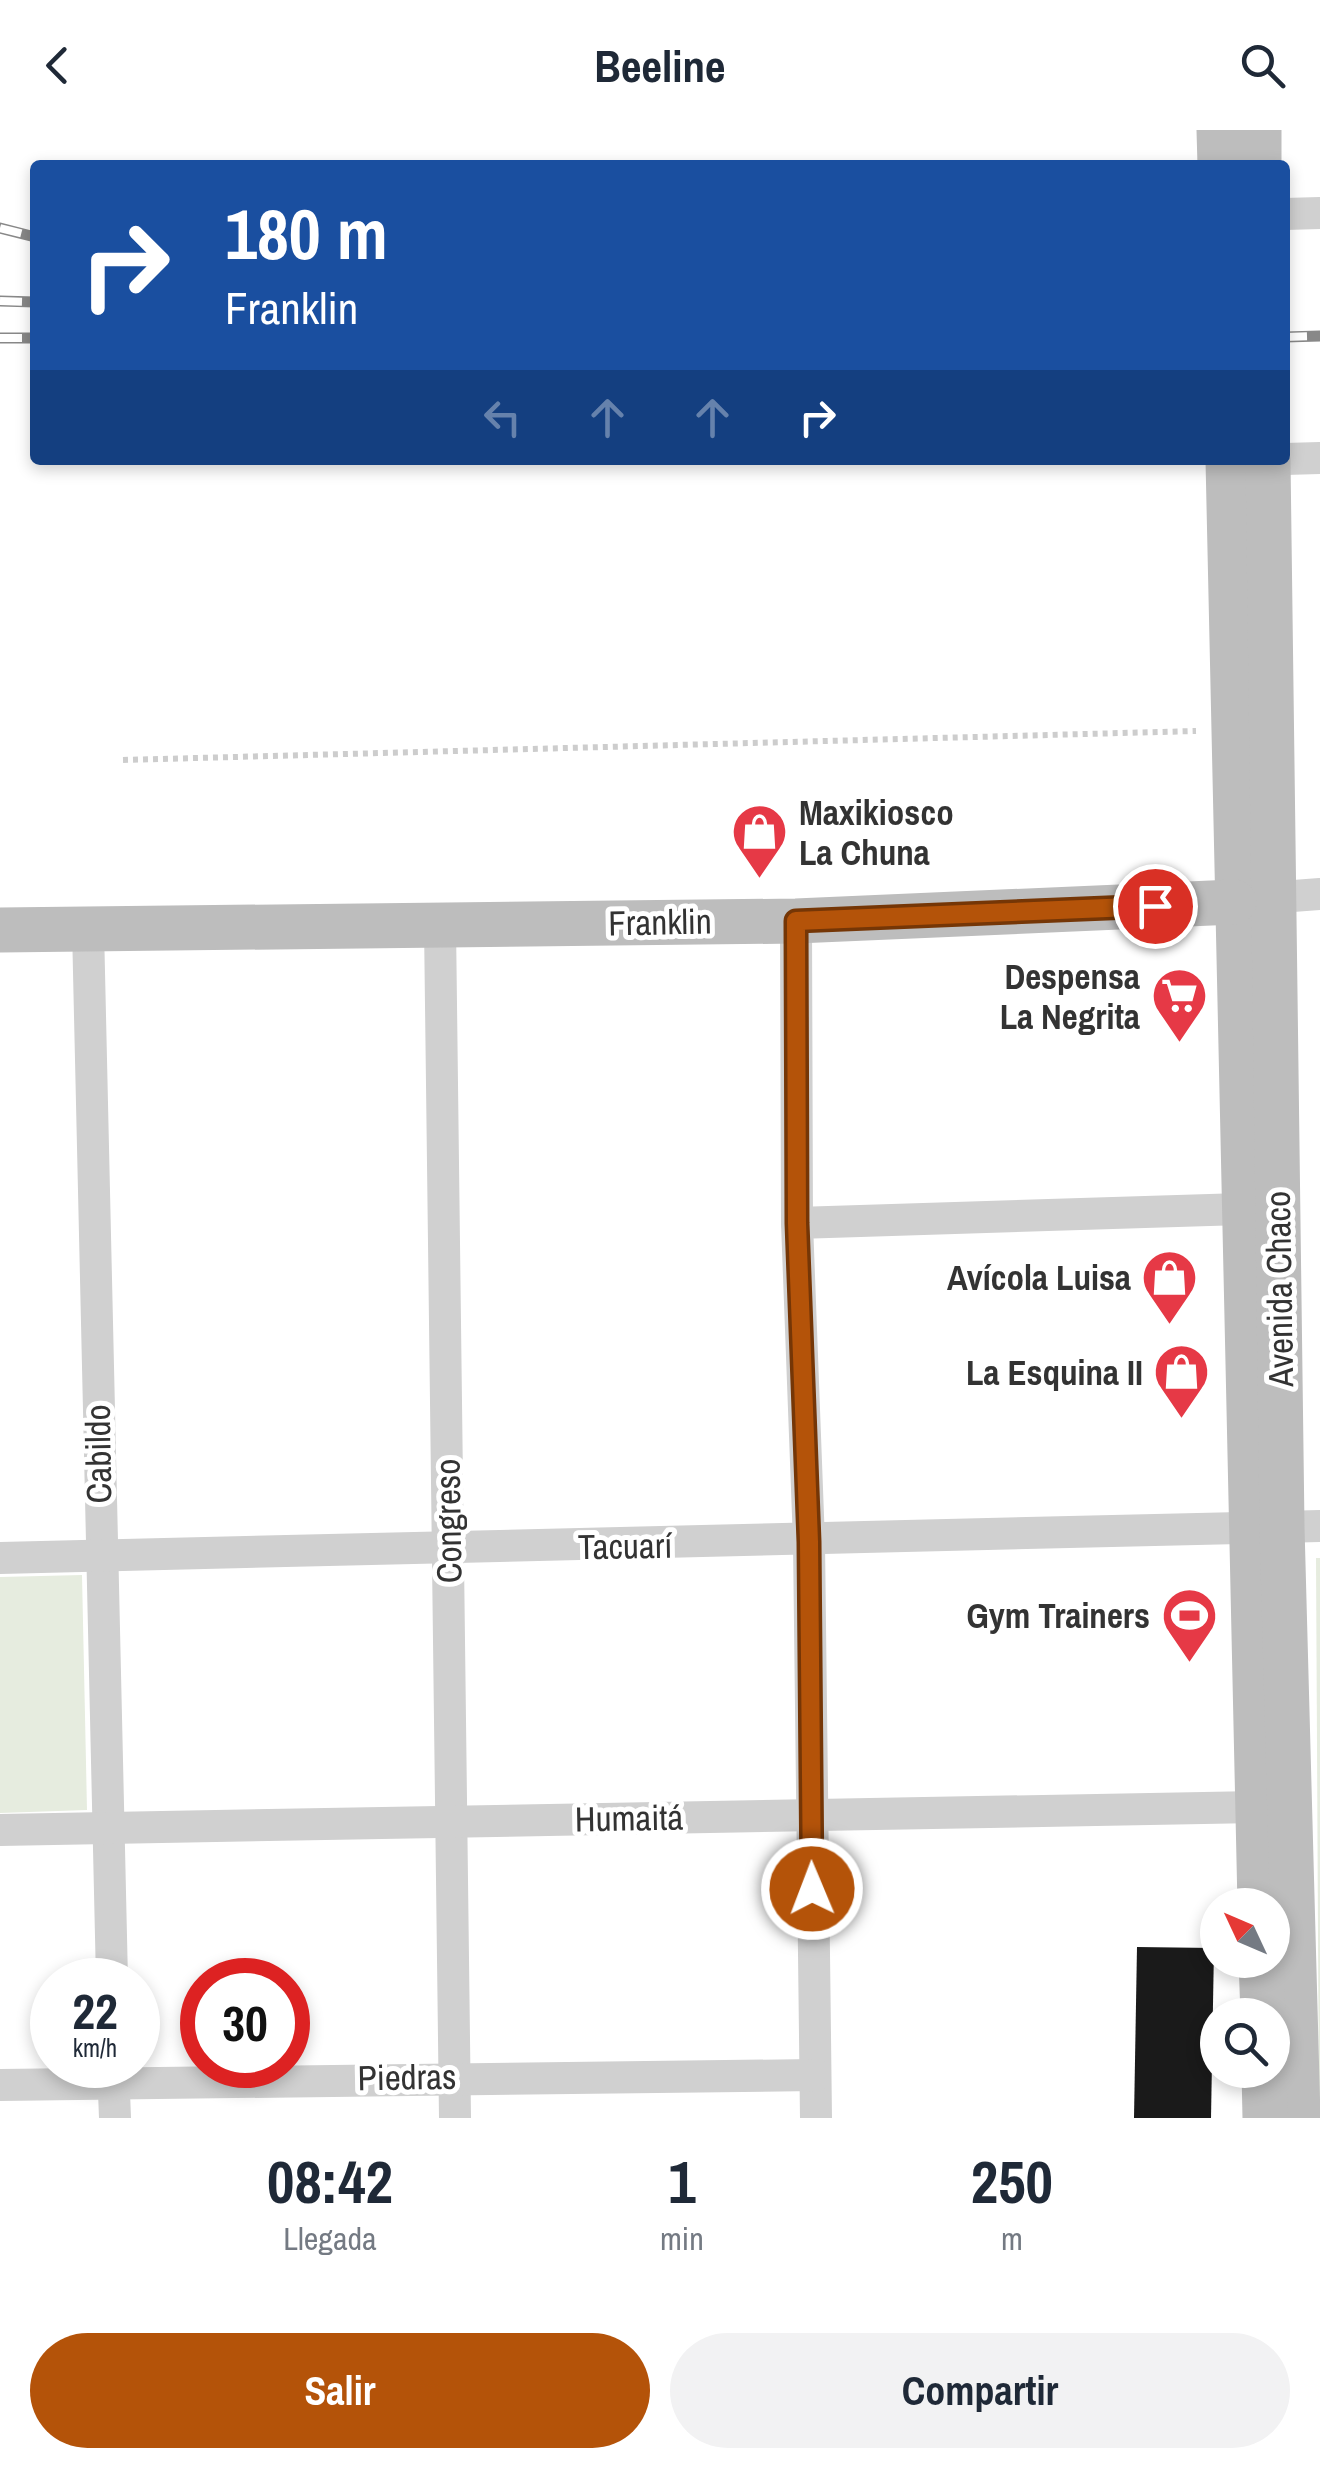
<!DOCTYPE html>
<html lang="es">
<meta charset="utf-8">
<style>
:root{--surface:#fff;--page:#f2f2f3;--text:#1f2937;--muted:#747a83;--accent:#b45309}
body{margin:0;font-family:"Archivo Narrow",sans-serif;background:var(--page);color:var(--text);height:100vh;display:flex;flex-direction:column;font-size:38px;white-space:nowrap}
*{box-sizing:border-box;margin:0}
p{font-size:32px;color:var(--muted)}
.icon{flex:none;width:55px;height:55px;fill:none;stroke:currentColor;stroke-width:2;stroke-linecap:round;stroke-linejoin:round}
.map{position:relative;height:1988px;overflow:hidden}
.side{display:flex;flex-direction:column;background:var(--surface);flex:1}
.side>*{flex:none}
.top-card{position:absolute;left:30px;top:30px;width:1260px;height:305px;border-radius:10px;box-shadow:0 5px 15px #0003;background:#1a4fa0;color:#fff;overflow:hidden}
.needle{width:65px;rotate:314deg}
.tools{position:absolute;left:1200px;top:1758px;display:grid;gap:20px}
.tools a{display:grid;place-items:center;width:90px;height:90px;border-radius:50%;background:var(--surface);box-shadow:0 5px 15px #0003;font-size:50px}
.speed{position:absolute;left:30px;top:1828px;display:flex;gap:20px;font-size:50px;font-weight:700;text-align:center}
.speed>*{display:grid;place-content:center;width:130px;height:130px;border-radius:50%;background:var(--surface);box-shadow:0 5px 15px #0003;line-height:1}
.speed small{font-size:25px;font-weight:400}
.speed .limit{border:15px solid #d22;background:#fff;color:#111}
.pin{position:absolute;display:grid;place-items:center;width:85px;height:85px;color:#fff;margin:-42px;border:5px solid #fff;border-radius:50%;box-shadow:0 2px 10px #0007}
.me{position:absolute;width:110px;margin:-55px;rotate:359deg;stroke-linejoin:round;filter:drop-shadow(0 0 8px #0008)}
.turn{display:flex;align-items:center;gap:35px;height:210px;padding:0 30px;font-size:45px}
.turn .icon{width:130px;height:130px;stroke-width:2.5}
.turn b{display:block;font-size:70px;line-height:85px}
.lanes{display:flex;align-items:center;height:95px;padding:0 30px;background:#0003;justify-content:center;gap:50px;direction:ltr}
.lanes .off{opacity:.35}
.eta{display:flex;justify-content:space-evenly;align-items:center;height:170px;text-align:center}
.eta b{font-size:60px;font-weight:800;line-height:70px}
.primary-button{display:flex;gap:20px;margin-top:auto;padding:20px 30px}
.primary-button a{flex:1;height:115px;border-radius:60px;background:var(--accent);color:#fff;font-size:40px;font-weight:800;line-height:115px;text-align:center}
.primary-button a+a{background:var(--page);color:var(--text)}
header{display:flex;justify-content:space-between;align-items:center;height:130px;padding:0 30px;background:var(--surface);font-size:45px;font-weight:800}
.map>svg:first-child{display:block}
</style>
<header><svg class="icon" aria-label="back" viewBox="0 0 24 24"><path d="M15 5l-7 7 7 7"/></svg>Beeline<svg class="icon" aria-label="search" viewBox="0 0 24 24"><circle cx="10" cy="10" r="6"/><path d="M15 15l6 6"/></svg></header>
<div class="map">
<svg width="1320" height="1988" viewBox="0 0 1320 1988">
<rect width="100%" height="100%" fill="#fff"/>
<g fill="#e6ecdf">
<path d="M 1316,1428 L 1320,1428 L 1320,1988 L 1319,1988 Z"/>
<path d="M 82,1445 L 87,1680 L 0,1683 L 0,1447 Z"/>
</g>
<path fill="#1a1a1a" d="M 1137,1817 L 1214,1818 L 1211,1988 L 1134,1988 Z"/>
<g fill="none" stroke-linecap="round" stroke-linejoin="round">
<path stroke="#cdcdcd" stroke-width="6" stroke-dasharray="5 5" stroke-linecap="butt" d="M 123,630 L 1196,601"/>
<g stroke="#d0d0d0" stroke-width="32">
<path d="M 1285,84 L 1320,83"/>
<path d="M 1285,329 L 1320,328"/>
<path d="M 1254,769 L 1320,764"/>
<path d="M 796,791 L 797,1093 L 809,1412 L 816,1988"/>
<path d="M 440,795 L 455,1988"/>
<path d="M 88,798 L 112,1850"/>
<path d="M 797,1093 L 1242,1079"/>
<path d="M 0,1428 L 1320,1396"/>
<path d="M 0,1700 L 1257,1677"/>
<path d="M 113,1935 L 115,1988"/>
<path d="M 0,1955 L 815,1945"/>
</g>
<g stroke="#bdbdbd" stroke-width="45">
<path d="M 1219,0 L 1220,35"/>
<path d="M 1259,0 L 1259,35"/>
<path d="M 1228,330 L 1260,1775"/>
<path d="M 1268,330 L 1282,1397 L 1298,1988"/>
<path d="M 0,800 L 796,791 L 1234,772"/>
<path d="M 1261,1830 L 1263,1885"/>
<path d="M 1264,1940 L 1265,1988"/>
</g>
<defs>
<g id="rail">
<path d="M 0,98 L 35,107"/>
<path d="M 0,171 L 35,172"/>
<path d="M 1285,207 L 1320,206"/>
<path d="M 0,208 L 35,208"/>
</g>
</defs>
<use href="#rail" stroke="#888" stroke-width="11"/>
<use href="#rail" stroke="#fff" stroke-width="8" stroke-dasharray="22" stroke-linecap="butt"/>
</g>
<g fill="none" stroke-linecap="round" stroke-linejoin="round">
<defs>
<path id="route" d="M 812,1759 L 809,1412 L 797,1093 L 796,791 L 1155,776"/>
</defs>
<use href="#route" stroke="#753606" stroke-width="25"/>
<use href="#route" stroke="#b45309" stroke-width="18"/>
</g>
<defs>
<symbol id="shop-pin" viewBox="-11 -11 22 30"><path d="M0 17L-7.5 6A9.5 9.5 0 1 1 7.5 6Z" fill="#e63946" stroke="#fff"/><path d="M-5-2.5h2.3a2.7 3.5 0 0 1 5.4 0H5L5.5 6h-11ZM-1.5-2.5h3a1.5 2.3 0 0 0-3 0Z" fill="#fff"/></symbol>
<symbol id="supermarket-pin" viewBox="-11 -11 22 30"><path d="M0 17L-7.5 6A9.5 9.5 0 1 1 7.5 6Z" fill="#e63946" stroke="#fff"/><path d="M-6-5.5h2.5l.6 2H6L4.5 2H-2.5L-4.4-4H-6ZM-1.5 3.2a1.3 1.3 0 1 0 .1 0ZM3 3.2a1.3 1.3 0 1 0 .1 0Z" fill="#fff"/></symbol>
<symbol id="stadium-pin" viewBox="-11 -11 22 30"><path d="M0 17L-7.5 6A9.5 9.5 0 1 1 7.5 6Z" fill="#e63946" stroke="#fff"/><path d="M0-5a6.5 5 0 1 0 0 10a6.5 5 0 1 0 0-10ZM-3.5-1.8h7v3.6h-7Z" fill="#fff"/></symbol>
</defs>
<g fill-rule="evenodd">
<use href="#shop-pin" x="728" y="670" width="63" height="86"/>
<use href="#supermarket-pin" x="1148" y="834" width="63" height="86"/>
<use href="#shop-pin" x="1138" y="1116" width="63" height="86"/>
<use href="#shop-pin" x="1150" y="1210" width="63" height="86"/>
<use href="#stadium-pin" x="1158" y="1454" width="63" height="86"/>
</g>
<g text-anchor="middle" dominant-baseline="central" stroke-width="10" stroke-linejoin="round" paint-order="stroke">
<g font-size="35" font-weight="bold" fill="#333" stroke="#fff" text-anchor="end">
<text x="799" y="682" text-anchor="start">Maxikiosco<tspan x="799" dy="40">La Chuna</tspan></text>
<text x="1140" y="846">Despensa<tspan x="1140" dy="40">La Negrita</tspan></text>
<text x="1131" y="1147">Avícola Luisa</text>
<text x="1143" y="1242">La Esquina II</text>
<text x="1150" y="1485">Gym Trainers</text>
</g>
<g font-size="35" fill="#333" stroke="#fff">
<text transform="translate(660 792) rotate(-1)">Franklin</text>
<text transform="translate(1279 1159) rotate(-91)">Avenida Chaco</text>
<text transform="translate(98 1324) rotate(-91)">Cabildo</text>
<text transform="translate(448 1391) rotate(-91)">Congreso</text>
<text transform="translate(625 1416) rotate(-1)">Tacuarí</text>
<text transform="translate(629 1688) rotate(-1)">Humaitá</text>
<text transform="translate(407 1947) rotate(-1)">Piedras</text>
</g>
</g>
</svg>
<div class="tools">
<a><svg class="needle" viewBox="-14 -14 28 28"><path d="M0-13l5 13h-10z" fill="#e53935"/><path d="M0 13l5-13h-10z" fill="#747a83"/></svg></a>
<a><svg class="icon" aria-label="search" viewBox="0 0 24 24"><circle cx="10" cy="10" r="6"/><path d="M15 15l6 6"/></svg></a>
</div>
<div class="speed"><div>22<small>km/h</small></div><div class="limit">30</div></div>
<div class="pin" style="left:1155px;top:776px;background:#d93025"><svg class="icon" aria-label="arrive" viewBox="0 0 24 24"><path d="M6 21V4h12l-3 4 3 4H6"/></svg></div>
<svg class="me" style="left:812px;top:1759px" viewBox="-20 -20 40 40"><circle r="17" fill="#b45309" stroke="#fff" stroke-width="3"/><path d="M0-11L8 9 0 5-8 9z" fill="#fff"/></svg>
<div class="top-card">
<div class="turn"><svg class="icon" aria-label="right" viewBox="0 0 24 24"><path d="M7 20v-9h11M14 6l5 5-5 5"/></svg><div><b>180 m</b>Franklin</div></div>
<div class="lanes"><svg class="icon off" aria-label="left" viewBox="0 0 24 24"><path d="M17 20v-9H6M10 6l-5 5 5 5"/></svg><svg class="icon off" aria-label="ahead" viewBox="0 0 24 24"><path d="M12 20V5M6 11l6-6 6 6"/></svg><svg class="icon off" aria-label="ahead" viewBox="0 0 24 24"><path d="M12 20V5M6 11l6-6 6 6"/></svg><svg class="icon" aria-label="right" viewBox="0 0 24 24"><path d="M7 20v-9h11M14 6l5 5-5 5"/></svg></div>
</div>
</div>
<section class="side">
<div class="eta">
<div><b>08:42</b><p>Llegada</p></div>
<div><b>1</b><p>min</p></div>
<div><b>250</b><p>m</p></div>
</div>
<div class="primary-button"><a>Salir</a><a>Compartir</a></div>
</section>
